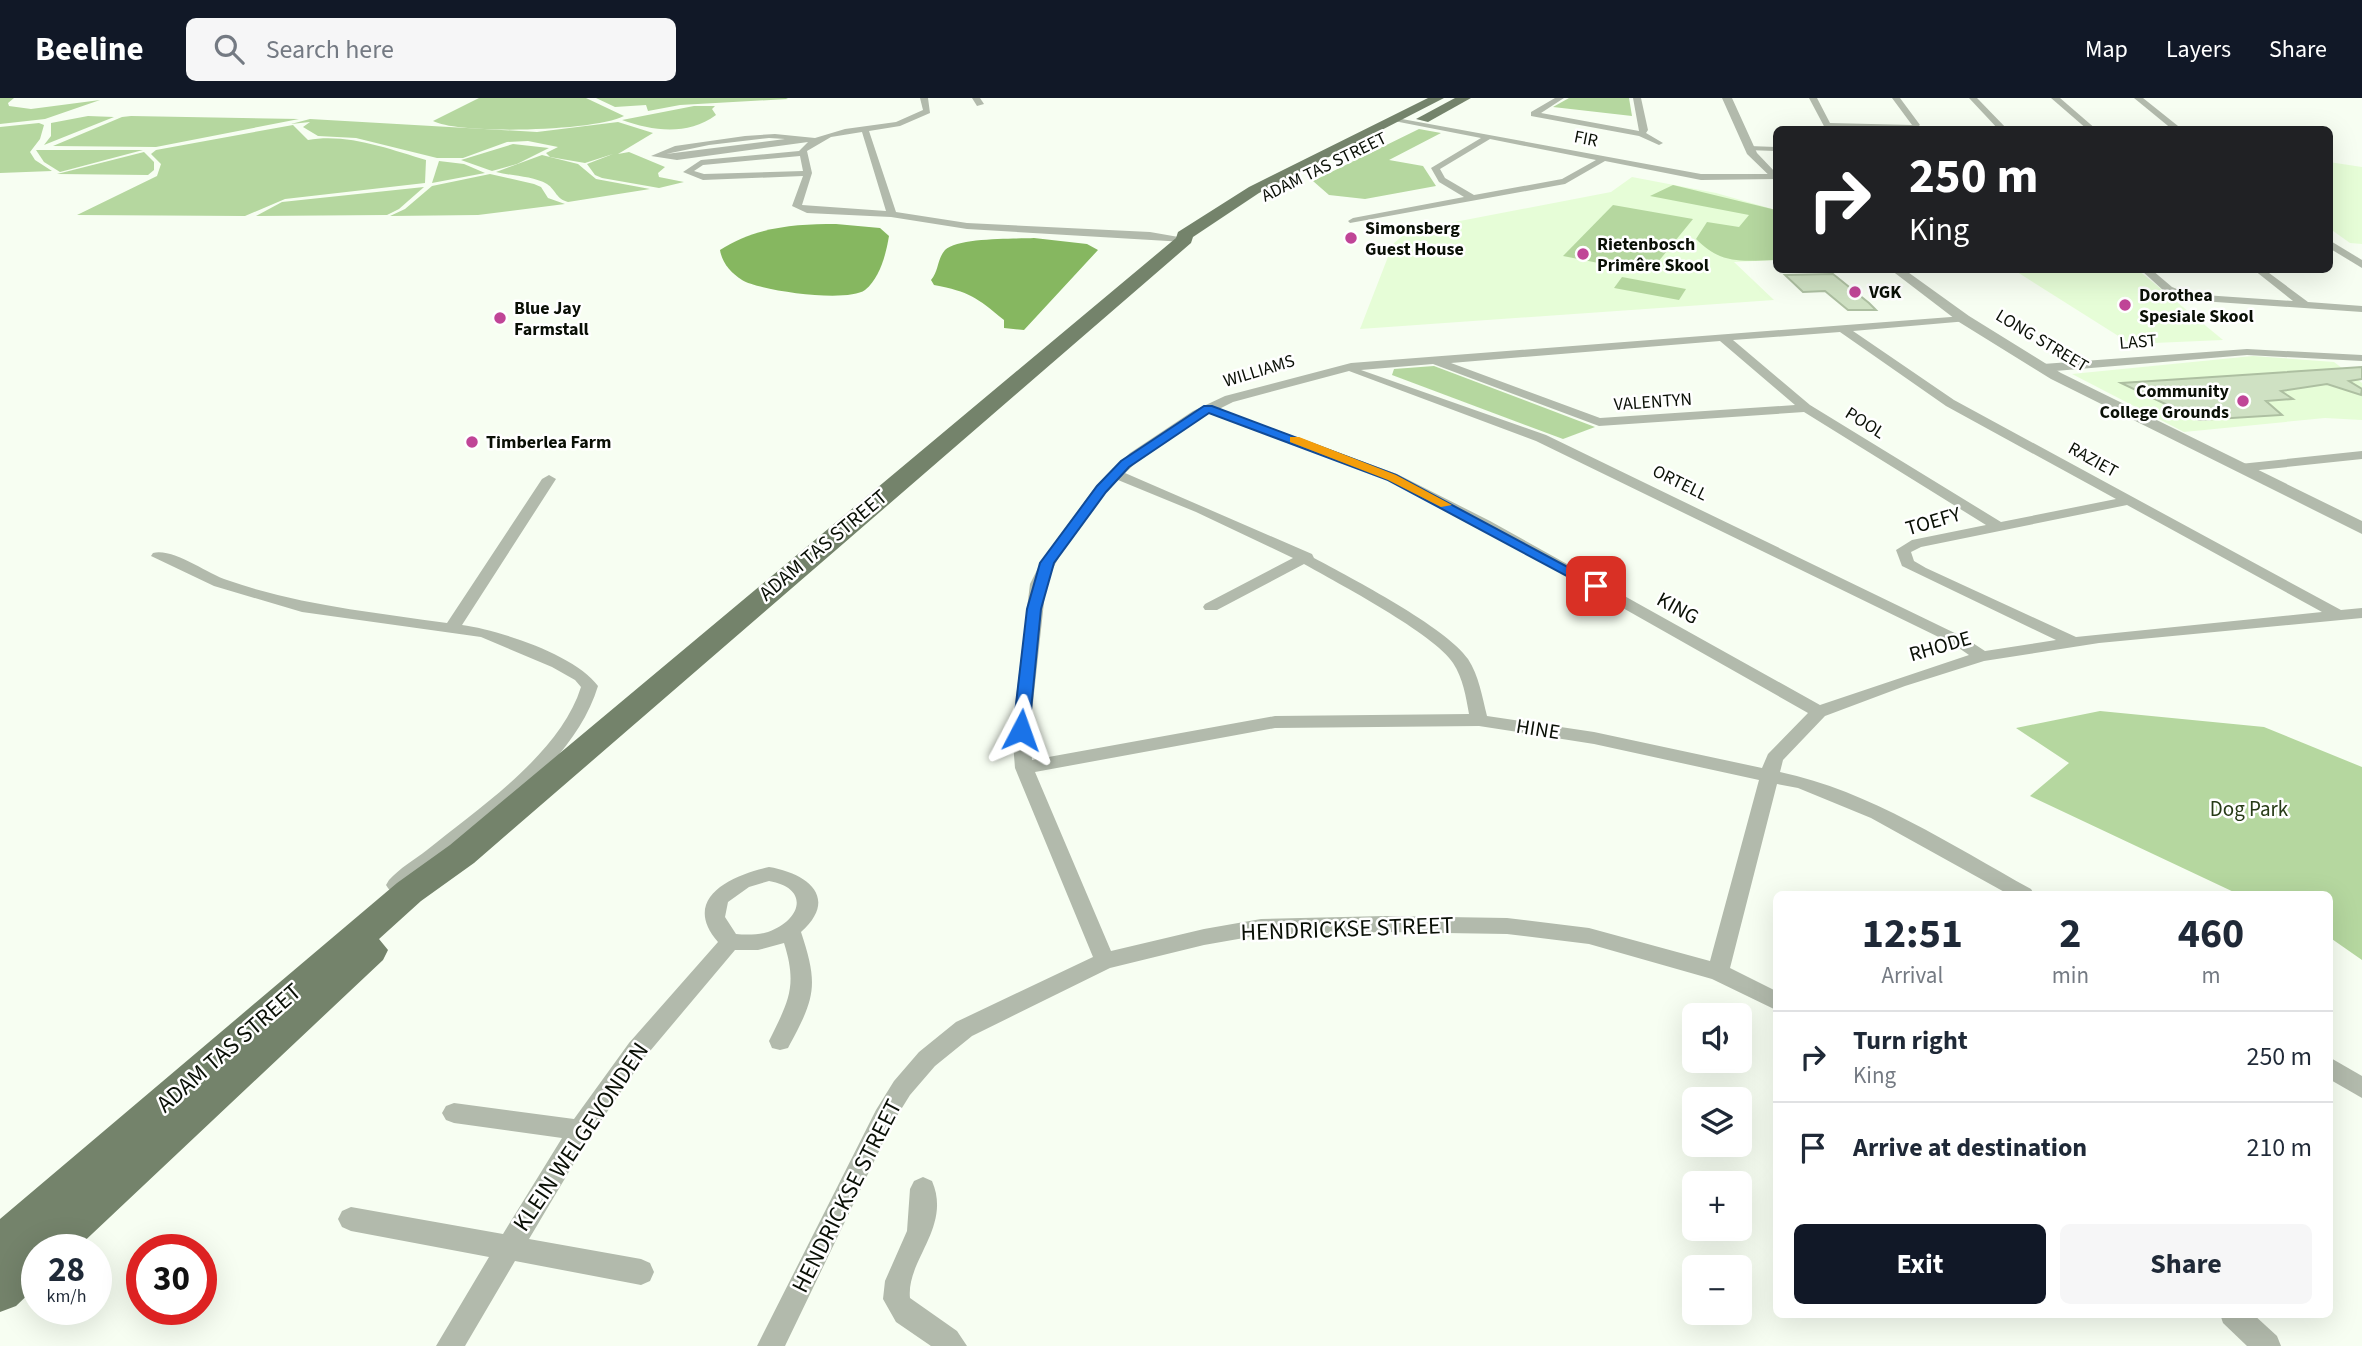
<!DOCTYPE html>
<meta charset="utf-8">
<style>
:root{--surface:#fff;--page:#f6f6f7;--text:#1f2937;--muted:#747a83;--line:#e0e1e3;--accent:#111827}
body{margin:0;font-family:"Source Sans 3",sans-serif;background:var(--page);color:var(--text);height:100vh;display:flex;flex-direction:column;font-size:26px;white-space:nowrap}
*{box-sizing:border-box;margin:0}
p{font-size:23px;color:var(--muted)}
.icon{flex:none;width:38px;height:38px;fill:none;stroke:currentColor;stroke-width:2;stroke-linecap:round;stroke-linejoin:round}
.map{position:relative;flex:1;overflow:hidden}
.panel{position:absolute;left:1773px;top:793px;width:560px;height:427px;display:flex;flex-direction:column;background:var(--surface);border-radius:10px;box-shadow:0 7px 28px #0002}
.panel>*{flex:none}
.top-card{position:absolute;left:1773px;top:28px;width:560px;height:147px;border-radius:10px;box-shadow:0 7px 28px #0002;background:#202124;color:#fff;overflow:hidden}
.controls{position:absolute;left:1682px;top:905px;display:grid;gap:14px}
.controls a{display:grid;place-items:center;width:70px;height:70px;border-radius:10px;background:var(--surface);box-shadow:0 7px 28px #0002;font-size:35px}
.speed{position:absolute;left:21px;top:1136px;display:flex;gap:14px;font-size:35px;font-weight:700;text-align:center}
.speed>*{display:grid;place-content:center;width:91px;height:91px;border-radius:50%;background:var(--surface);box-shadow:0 7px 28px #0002;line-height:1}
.speed small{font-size:18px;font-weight:400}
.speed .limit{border:10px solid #d22;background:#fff;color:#111}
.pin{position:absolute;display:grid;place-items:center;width:60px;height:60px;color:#fff;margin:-30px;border-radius:14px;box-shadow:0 4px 10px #0006}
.me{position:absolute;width:77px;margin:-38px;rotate:4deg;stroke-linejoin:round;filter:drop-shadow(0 0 5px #0008)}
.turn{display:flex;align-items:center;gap:24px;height:147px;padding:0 21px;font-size:32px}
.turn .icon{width:91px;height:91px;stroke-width:2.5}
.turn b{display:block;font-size:49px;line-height:60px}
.eta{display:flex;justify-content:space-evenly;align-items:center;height:119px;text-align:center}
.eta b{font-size:42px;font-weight:700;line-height:49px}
.primary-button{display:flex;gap:14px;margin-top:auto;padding:14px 21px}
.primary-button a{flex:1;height:80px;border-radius:10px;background:var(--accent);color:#fff;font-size:28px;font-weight:700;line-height:80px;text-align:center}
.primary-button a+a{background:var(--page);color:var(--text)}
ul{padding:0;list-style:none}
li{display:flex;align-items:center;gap:21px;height:91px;padding:0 21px;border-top:2px solid var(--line)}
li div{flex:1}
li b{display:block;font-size:26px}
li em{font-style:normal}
header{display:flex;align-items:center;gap:42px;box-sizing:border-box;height:98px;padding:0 35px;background:var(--accent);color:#fff}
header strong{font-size:33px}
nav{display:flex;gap:38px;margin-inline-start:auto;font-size:24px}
.search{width:490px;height:63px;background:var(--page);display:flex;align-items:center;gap:18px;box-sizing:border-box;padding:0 24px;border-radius:10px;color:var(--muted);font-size:26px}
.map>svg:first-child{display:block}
</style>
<header>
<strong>Beeline</strong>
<div class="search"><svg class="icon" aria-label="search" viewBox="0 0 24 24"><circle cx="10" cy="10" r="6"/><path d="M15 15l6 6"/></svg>Search here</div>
<nav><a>Map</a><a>Layers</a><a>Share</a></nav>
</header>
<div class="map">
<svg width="2362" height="1248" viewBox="0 0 2362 1248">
<rect width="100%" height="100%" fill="#f7fef2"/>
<g fill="#e6fdd7">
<path d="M 2329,64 L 2362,69 L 2362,146 L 2350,145 L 2329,130 Z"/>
<path d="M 1632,79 L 1716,95 L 1776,112 L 1776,162 L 1734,164 L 1774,202 L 1360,231 L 1393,146 L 1408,133 L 1611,94 Z"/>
<path d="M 2014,172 L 2138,172 L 2223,242 L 2131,246 Z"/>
<path d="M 2253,258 L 2334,264 L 2362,285 L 2362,322 L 2325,320 L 2184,334 L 2072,276 Z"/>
</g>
<g fill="#b5d79f">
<path d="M 0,0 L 14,0 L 8,5 L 9,8 L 31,11 L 100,2 L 45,21 L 0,26 Z"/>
<path d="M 479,0 L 586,0 L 624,18 C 596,33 460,37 433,23 Z"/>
<path d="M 596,0 L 786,0 L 788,1 L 680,7 L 648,13 L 646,7 L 615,9 Z"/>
<path d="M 1569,0 L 1629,0 L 1632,18 L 1553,9 Z"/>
<path d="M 694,8 L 715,8 L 712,11 L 716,17 C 687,38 653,33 622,22 Z"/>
<path d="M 88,18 L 114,19 L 44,47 L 51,38 L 51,25 Z"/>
<path d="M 122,19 L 131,18 L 299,21 L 156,49 L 53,48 Z"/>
<path d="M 310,21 L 537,34 L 618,24 L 653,35 L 618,56 L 629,54 L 665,69 L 658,75 L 659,79 L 684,84 L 659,90 L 602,80 L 595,77 L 587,66 L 613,56 L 585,65 L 550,59 L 546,55 L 558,49 L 528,43 L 507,44 L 463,60 L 437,60 L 356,40 L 318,38 L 303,29 L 310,24 L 291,26 Z"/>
<path d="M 39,25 L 44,27 L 40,41 L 30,54 L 35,62 L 52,73 L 0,75 L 0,29 Z"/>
<path d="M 293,27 L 308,42 C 347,35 389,51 426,62 L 425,85 L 285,101 L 245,118 L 77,117 L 157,78 L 161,66 L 151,56 L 156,52 Z"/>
<path d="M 1419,31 L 1441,35 L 1389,62 L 1423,68 L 1436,88 L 1365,101 L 1329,97 L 1313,83 Z"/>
<path d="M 513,46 L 549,50 L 517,66 L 492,73 L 461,62 Z"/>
<path d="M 36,52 L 143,52 L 60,74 L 44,64 Z"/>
<path d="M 144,54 L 154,64 L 154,72 L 148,77 L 57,76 Z"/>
<path d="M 542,57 L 578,66 L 596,81 L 650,91 L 568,104 C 556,101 556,92 547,86 C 533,78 512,78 496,74 Z"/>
<path d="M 439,63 L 464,66 L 485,75 L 432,85 Z"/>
<path d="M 490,76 L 534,86 L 541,89 L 548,100 L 565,106 L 478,117 L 390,118 L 405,111 L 432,88 Z"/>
<path d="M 1673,87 L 1776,112 L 1776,162 C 1742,163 1722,167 1696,141 L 1707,124 L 1739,129 L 1749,117 L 1650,98 Z"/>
<path d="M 424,89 L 399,111 L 387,117 L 256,118 L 282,104 Z"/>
<path d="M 1613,107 L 1693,121 L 1649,175 L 1563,158 Z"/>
<path d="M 1622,179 L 1686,191 L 1679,202 L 1614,190 Z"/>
<path d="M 1434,268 L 1595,329 L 1563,341 L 1392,277 L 1394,271 Z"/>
<path d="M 2100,613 L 2264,629 L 2362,669 L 2362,862 L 2329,839 L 2329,796 L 2238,796 L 2030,698 L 2069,665 L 2016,630 Z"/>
</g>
<g fill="#86b760">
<path d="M 836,126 L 880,130 L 889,138 C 886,156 880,180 865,192 C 847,205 760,193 742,182 C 731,175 722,165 720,152 C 756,129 794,126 836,126 Z"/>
<path d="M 1034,140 L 1087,146 L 1098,152 L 1024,232 L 1004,230 L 1004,222 C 976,199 970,194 934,187 L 931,182 C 939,173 937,161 945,152 C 958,139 1015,141 1034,140 Z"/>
</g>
<g fill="#cfe1c3" stroke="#adbfa1" stroke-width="2">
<path d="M 1833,176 L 1869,205 L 1876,212 L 1848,212 L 1825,193 L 1803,194 L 1785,177 Z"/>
<path d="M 2362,269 L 2362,281 L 2349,283 L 2362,291 L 2361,297 L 2327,286 L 2281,293 L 2293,301 L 2266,303 L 2282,317 L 2199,322 L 2121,285 Z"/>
</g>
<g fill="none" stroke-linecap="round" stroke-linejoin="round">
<g fill="#b2baac" fill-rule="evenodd">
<path d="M 920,0 L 928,0 L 930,15 L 900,28 L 869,33 L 896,114 L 967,125 L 1150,134 L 1190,141 L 1185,144 L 967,131 L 891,119 L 807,115 L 792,108 L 803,78 L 703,82 L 683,74 L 701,62 L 799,53 L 808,44 L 677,62 L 651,58 L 675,48 L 745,38 L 775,36 L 815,40 L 845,31 L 896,24 L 923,12 ZM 862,34 L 886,113 L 802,107 L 812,75 L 807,53 L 831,39 ZM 769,40 L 785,41 L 666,56 L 709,47 ZM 800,58 L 803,73 L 704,76 L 694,73 L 703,67 Z"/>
<path d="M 972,0 L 980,0 L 984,6 L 977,8 Z"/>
<path d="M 1555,0 L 1564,0 L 1541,15 L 1639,33 L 1633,0 L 1641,0 L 1648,32 L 1646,35 L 1663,45 L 1659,47 L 1639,38 L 1531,18 L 1531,14 Z"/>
<path d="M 1809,0 L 1817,0 L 1830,25 L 1912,27 L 1892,0 L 1900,0 L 1920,27 L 1915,31 L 1826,32 Z"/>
<path d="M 1969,0 L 1977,0 L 2008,32 L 1999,32 Z"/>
<path d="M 2051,0 L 2060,0 L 2097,32 L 2088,32 Z"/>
<path d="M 2134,0 L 2143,0 L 2183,32 L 2173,32 Z"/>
<path d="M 1391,19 L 1701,76 L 1773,76 L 1776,81 L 1701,82 L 1605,63 L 1565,86 L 1350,125 L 1348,123 L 1353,120 L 1464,99 L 1439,84 L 1431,70 L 1481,40 L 1394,23 ZM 1490,41 L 1596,62 L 1562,81 L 1474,97 L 1445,80 L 1440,71 Z"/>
<path d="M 1749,48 L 1776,49 L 1776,53 L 1746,52 Z"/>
<path d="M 2329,142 L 2362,162 L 2362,170 L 2329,150 Z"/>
<path d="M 2141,172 L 2152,172 L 2172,189 L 2189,196 L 2293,203 L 2254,172 L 2265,172 L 2308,204 L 2362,208 L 2362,214 L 2187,202 L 2164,193 Z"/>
<path d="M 1964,218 L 1970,221 L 1968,223 L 1853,233 L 1954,302 L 2341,512 L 2362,510 L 2362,520 L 2099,545 L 1984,563 L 1905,588 L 1825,618 L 1783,662 L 1780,674 C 1870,693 1951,747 2031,791 L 2034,796 L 2008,796 L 1871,720 L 1798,690 L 1777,686 L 1730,870 L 1776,893 L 1776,912 L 1712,881 L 1589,846 L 1507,836 L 1385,834 L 1261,837 L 1204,847 L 1110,870 L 972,938 L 935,968 L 910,997 L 892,1026 L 785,1248 L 757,1248 L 876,1012 L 894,983 L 919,954 L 956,924 L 1093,859 L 1015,670 L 1012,632 L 1030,486 L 1042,462 L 1096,388 L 1110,374 L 1130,355 L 1193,313 L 1225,298 L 1351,265 ZM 1840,234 L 1946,308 L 2116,401 L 2001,424 L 1810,307 L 1733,242 ZM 1720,243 L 1795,307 L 1600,320 L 1451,265 ZM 1433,266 L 1599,328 L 1804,314 L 1986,427 L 1912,442 L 1896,452 L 1902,468 L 2056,542 L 1985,553 L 1965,540 L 1546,337 L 1361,272 ZM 1349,273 L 1536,343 L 1953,546 L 1969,557 L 1820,607 L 1490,423 L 1397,376 L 1219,311 L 1233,304 ZM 1208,315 L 1387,382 L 1480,429 L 1808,615 L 1768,656 L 1762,670 L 1594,634 L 1487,618 C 1482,598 1479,578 1468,561 C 1446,529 1351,480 1314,460 L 1312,456 L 1125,375 L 1140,361 ZM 1118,382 L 1196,414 L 1293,460 L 1205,506 L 1203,509 L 1205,512 L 1217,512 L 1304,466 C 1336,484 1436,537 1453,565 C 1463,580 1466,599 1469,616 L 1275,618 L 1032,662 L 1030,632 L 1046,486 C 1061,449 1090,410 1118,382 ZM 2127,407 L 2322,514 L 2076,539 L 1926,470 L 1914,463 L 1911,454 L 1921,449 ZM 1479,628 L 1594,646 L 1759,682 L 1710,863 L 1589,830 L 1507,820 L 1385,818 L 1261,821 L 1204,831 L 1111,853 L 1035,674 L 1275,630 Z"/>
<path d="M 2247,251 L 2362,257 L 2362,263 L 2247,257 L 2043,274 L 2037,270 L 2043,266 Z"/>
<path d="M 2362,353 L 2362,361 L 2240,374 L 2233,370 L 2240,366 Z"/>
<path d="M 549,377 L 556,381 L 462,527 C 499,532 576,557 598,588 C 573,671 474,732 410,785 L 420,791 L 423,796 L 420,801 C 409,805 392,798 386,787 L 389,782 C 400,770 414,762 427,752 C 480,709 560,656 581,589 L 575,582 L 552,569 L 481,539 L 302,514 L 214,488 L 151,458 L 153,455 C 174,450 207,476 227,482 C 298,507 373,514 447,525 L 542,381 Z"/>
<path d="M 769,769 C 806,775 840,799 801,834 C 819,888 815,900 788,950 L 780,952 L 772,950 L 769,943 C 788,904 798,889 784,845 L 758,852 L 735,852 L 645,959 L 589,1040 L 529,1141 L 641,1161 L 650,1165 L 654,1174 L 650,1183 L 641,1187 L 515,1163 L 465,1248 L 436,1248 L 489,1159 L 351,1133 L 342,1129 L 338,1121 L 342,1113 L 351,1109 L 503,1136 L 562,1040 L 454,1025 L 446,1022 L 442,1015 L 446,1008 L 454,1005 L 574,1021 L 629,945 L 718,844 C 680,800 732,777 769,769 ZM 769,783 C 810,790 802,822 768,834 C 758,837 746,837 736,836 L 725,819 L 728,804 L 749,789 Z"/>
<path d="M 2329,959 L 2362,978 L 2362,1000 L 2329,981 Z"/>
<path d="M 923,1079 L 932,1083 C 952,1129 906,1162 910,1200 L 957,1233 L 967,1248 L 931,1248 L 896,1224 L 883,1201 L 885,1183 L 907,1133 L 910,1091 L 914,1083 Z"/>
<path d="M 2220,1216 L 2253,1216 L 2277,1238 L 2281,1248 L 2247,1248 L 2223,1225 Z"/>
</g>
<g fill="#b2baac" fill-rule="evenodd">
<path d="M 1722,0 L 1732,0 L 1757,55 L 1776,75 L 1776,84 L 1747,56 Z"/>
<path d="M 1891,172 L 1905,172 L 1969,218 L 2061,275 L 2362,423 L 2362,436 L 2051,281 L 1959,224 Z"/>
</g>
<g fill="#74836b" fill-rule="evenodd">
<path d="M 1428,0 L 1444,0 L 1259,95 L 1193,139 L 1191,145 L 474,765 L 421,803 L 379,841 L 388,852 L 383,862 L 75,1152 L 37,1152 L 37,1188 L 16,1208 L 0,1214 L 0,1121 L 397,785 L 450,747 L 1176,140 L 1178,134 L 1249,89 Z"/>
<path d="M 1455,0 L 1471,0 L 1428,24 L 1416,21 Z"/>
</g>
</g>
<path fill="#1a73e8" stroke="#114b97" stroke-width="2" d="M 1204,308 L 1212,308 L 1396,377 L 1603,488 L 1591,491 L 1388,382 L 1209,315 L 1129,369 L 1106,394 L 1054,465 L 1041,511 L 1029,632 L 1027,636 L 1015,636 L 1013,632 L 1027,511 L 1040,465 L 1097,388 L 1121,363 Z"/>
<path fill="#f59e0b" d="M 1290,339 L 1299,339 L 1396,377 L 1452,407 L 1441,409 L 1388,382 L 1290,344 Z"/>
<g fill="#c04597" stroke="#fff" stroke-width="2.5">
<circle cx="1351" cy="140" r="7"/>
<circle cx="1583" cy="156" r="7"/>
<circle cx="1855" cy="194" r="7"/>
<circle cx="2125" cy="207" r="7"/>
<circle cx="500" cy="220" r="7"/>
<circle cx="2243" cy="303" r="7"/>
<circle cx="472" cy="344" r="7"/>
</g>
<g text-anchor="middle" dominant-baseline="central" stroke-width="5" stroke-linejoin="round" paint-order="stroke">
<g font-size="18" fill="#0a1006" stroke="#fff">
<text transform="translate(1586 41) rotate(11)">FIR</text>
<text transform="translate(1324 69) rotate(-26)">ADAM TAS STREET</text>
<text transform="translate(2042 243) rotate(31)">LONG STREET</text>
<text transform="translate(2138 244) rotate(-5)">LAST</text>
<text transform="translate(1259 273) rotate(-17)">WILLIAMS</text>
<text transform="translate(1653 304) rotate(-4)">VALENTYN</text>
<text transform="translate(1865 325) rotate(32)">POOL</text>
<text transform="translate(2093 362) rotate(29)">RAZIET</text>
<text transform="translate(1680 385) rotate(26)">ORTELL</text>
</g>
<g font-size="18" font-weight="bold" fill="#0a1006" stroke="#fff" text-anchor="start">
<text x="1365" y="130">Simonsberg<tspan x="1365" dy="21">Guest House</tspan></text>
<text x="1597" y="146">Rietenbosch<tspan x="1597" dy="21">Primêre Skool</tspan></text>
<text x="1869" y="194">VGK</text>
<text x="2139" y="197">Dorothea<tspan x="2139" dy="21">Spesiale Skool</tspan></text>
<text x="514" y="210">Blue Jay<tspan x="514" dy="21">Farmstall</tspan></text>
<text x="2229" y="293" text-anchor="end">Community<tspan x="2229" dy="21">College Grounds</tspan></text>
<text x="486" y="344">Timberlea Farm</text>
</g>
<g font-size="21" fill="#0a1006" stroke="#fff">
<text transform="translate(1933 423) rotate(-16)">TOEFY</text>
<text transform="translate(823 447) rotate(-40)">ADAM TAS STREET</text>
<text transform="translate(1678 510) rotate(29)">KING</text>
<text transform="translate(1940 548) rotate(-16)">RHODE</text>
<text transform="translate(1538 631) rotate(9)">HINE</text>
</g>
<g font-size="21" fill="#263a16" stroke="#fff">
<text x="2249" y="711">Dog Park</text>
</g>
<g font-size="24" fill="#0a1006" stroke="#fff">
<text transform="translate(1347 831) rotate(-2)">HENDRICKSE STREET</text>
<text transform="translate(229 950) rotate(-41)">ADAM TAS STREET</text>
<text transform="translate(581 1039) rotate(-56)">KLEIN WELGEVONDEN</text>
<text transform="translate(847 1098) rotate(-63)">HENDRICKSE STREET</text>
</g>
</g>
</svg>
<div class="controls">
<a><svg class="icon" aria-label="sound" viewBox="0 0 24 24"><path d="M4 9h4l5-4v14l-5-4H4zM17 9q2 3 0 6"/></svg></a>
<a><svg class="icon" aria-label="layers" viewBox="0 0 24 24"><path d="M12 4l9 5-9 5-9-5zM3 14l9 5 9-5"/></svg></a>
<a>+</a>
<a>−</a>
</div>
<div class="speed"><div>28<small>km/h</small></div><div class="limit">30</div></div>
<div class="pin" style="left:1596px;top:488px;background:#d93025"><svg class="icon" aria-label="arrive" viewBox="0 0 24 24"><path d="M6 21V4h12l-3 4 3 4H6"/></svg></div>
<svg class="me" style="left:1021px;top:632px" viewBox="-20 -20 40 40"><path d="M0-17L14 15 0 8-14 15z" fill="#1a73e8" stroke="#fff" stroke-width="4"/></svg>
<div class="top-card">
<div class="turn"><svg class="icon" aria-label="right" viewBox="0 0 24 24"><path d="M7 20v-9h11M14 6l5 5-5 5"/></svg><div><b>250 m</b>King</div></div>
</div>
<section class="panel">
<div class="eta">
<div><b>12:51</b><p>Arrival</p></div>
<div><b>2</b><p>min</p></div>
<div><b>460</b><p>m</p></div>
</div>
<ul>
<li><svg class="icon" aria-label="right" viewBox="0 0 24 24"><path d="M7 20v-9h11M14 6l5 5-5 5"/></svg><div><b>Turn right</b><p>King</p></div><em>250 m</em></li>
<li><svg class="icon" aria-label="arrive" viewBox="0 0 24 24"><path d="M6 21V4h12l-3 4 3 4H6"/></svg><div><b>Arrive at destination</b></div><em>210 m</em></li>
</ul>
<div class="primary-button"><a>Exit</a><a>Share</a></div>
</section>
</div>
